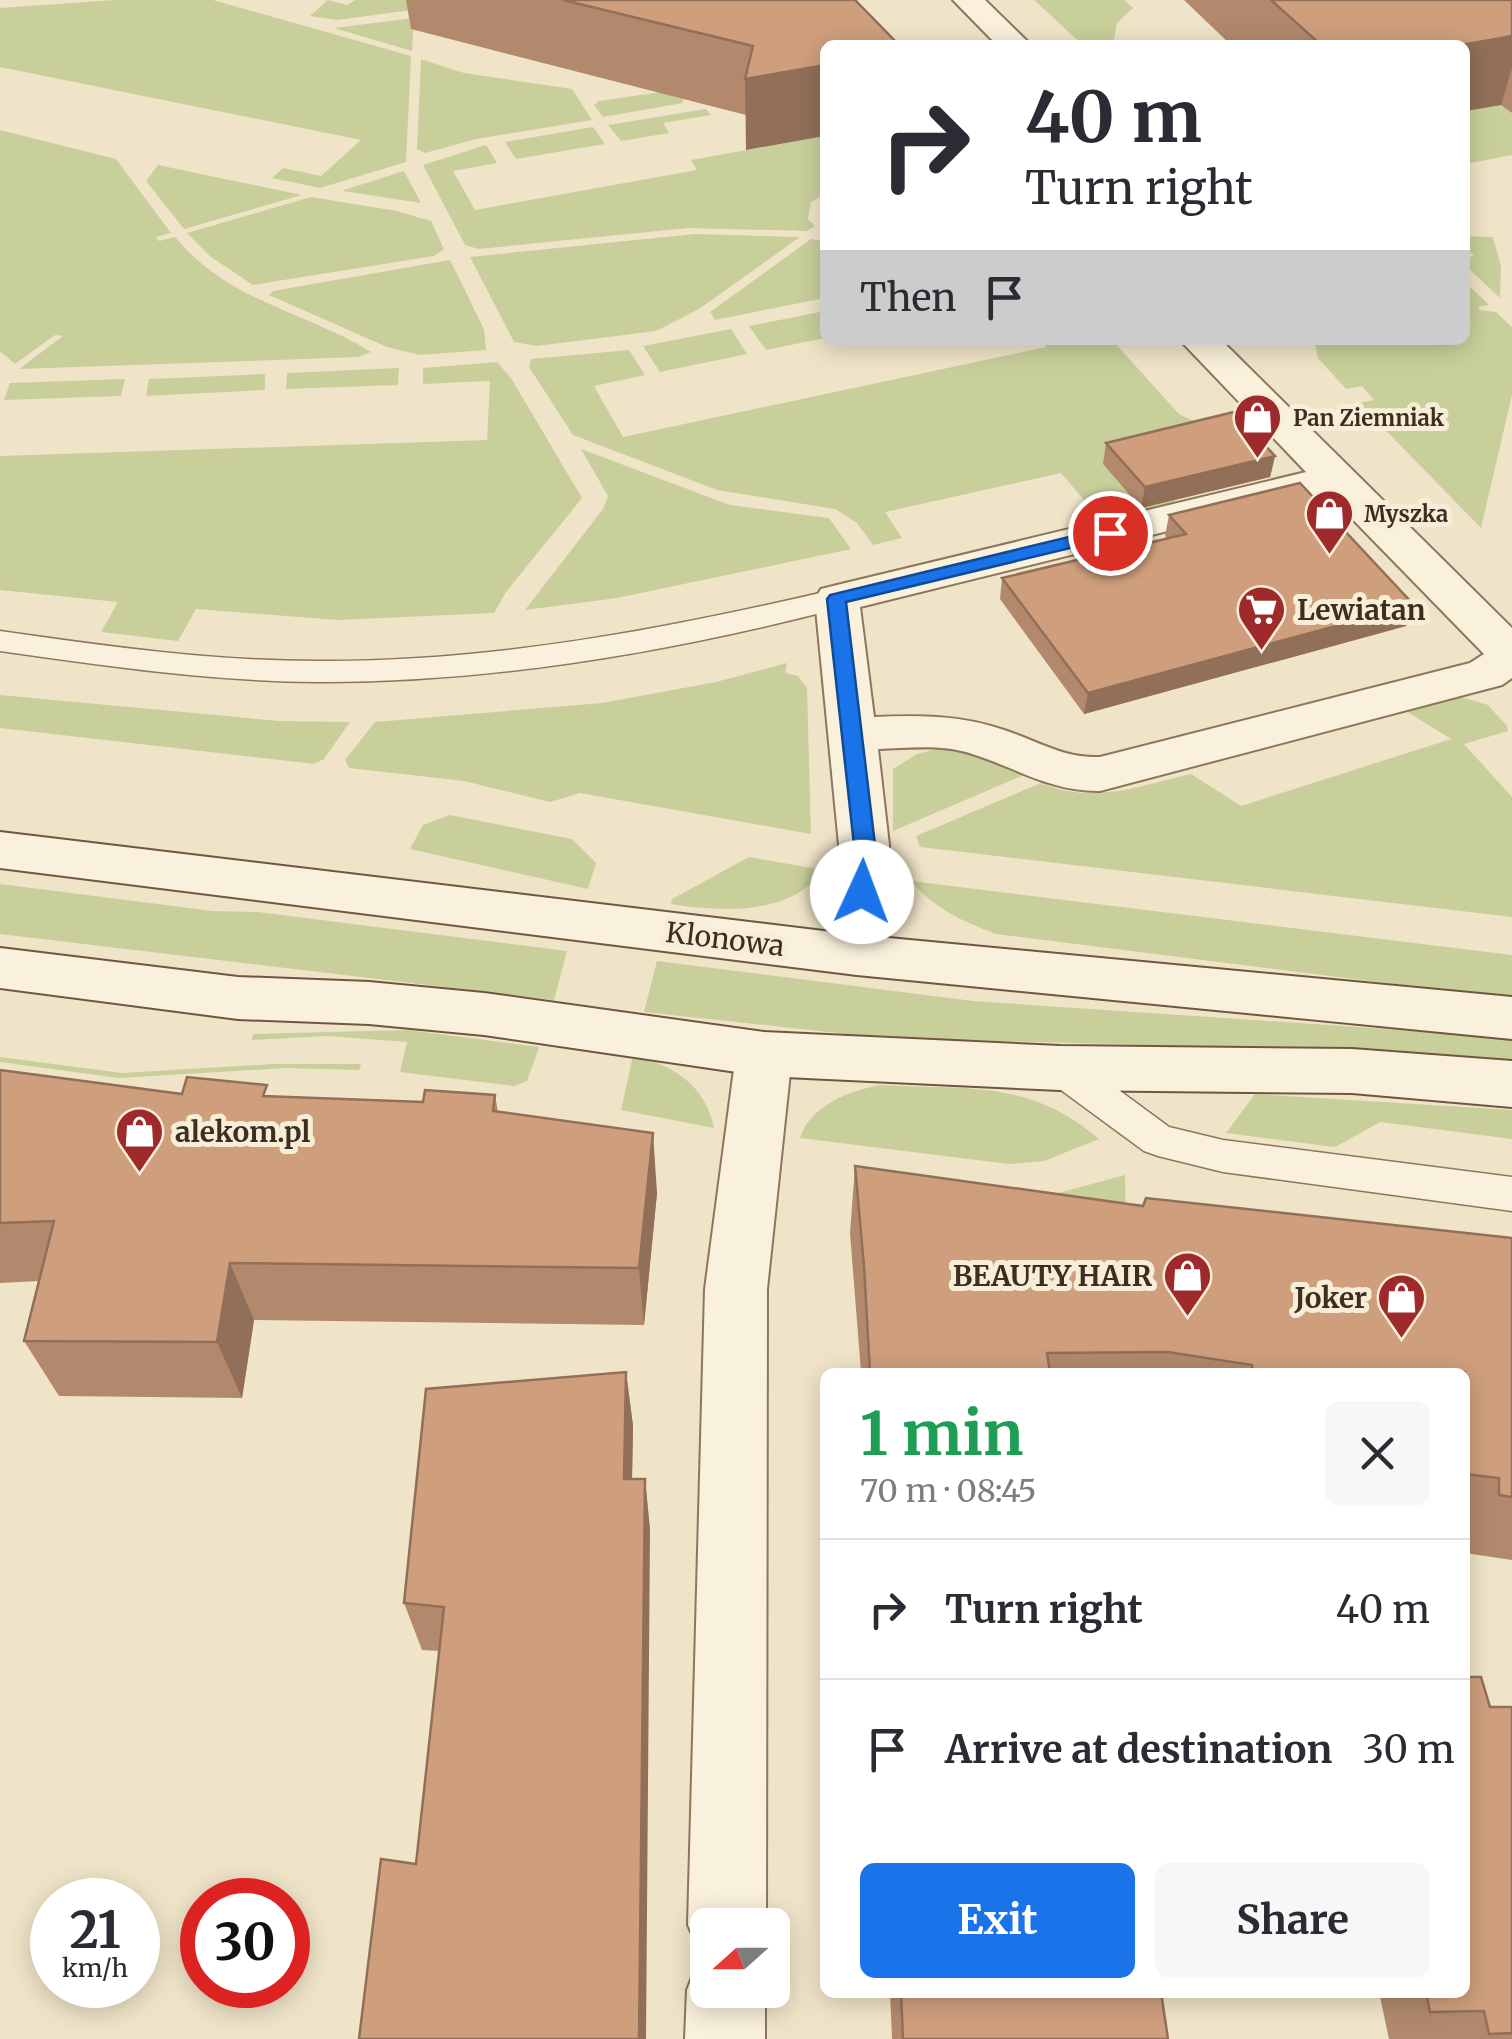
<!DOCTYPE html>
<meta charset="utf-8">
<style>
:root{--surface:#fff;--page:#f7f7f7;--text:#2b2b33;--muted:#7c7c81;--line:#e1e1e2;--accent:#1a73e8}
body{margin:0;font-family:Merriweather,serif;background:var(--page);color:var(--text);height:100vh;display:flex;flex-direction:column;font-size:38px;white-space:nowrap}
*{box-sizing:border-box;margin:0}
p{font-size:32px;color:var(--muted)}
.icon{flex:none;width:55px;height:55px;fill:none;stroke:currentColor;stroke-width:2;stroke-linecap:round;stroke-linejoin:round}
.map{position:relative;flex:1;overflow:hidden}
.drawer{position:absolute;left:820px;top:1368px;width:650px;height:630px;display:flex;flex-direction:column;background:var(--surface);border-radius:15px;box-shadow:0 5px 25px #0003}
.drawer>*{flex:none}
.banner{position:absolute;left:820px;top:40px;width:650px;height:305px;border-radius:15px;box-shadow:0 5px 25px #0003;background:#fff;color:var(--text);overflow:hidden}
.needle{width:65px;rotate:249deg}
.buttons{position:absolute;left:690px;top:1908px;display:grid;gap:20px}
.buttons a{display:grid;place-items:center;width:100px;height:100px;border-radius:15px;background:var(--surface);box-shadow:0 5px 25px #0003;font-size:50px}
.speed{position:absolute;left:30px;top:1878px;display:flex;gap:20px;font-size:50px;font-weight:700;text-align:center}
.speed>*{display:grid;place-content:center;width:130px;height:130px;border-radius:50%;background:var(--surface);box-shadow:0 5px 25px #0003;line-height:1}
.speed small{font-size:25px;font-weight:400}
.speed .limit{border:15px solid #d22;background:#fff;color:#111}
.pin{position:absolute;display:grid;place-items:center;width:85px;height:85px;color:#fff;margin:-42px;border:5px solid #fff;border-radius:50%;box-shadow:0 2px 10px #0007}
.me{position:absolute;width:110px;margin:-55px;rotate:2deg;stroke-linejoin:round;filter:drop-shadow(0 0 8px #0008)}
.turn{display:flex;align-items:center;gap:35px;height:210px;padding:0 40px;font-size:45px}
.turn .icon{width:130px;height:130px;stroke-width:2.5}
.turn b{display:block;font-size:70px;line-height:85px}
.then{display:flex;align-items:center;height:95px;padding:0 40px;background:#0003;gap:20px;font-size:38px}
.round{display:grid;place-items:center;flex:none;width:105px;height:105px;border-radius:15px;background:var(--page)}
.headline{display:flex;align-items:center;justify-content:space-between;height:170px;padding:0 40px}
h1{font-size:60px;font-weight:700;line-height:75px;color:#1e9e55}
.primary-button{display:flex;gap:20px;margin-top:auto;padding:20px 40px}
.primary-button a{flex:1;height:115px;border-radius:15px;background:var(--accent);color:#fff;font-size:40px;font-weight:700;line-height:115px;text-align:center}
.primary-button a+a{background:var(--page);color:var(--text)}
ul{padding:0;list-style:none}
li{display:flex;align-items:center;gap:30px;height:140px;padding:0 40px;border-top:2px solid var(--line)}
li div{flex:1}
li b{display:block;font-size:38px}
li em{font-style:normal}
.map>svg:first-child{display:block}
</style>
<div class="map">
<svg width="1512" height="2039" viewBox="0 0 1512 2039">
<rect width="100%" height="100%" fill="#f0e4c8"/>
<g fill="#c9cf9b">
<path d="M 115,0 L 213,0 L 411,56 L 406,162 L 320,188 L 272,178 L 283,168 L 321,176 L 361,140 L 0,67 L 0,8 Z"/>
<path d="M 328,0 L 347,5 L 355,0 L 428,0 L 427,8 L 337,20 L 310,16 Z"/>
<path d="M 1034,0 L 1124,0 L 1133,8 L 1117,23 L 1113,45 L 1083,45 Z"/>
<path d="M 414,18 L 412,51 L 334,28 Z"/>
<path d="M 421,59 L 464,73 L 572,89 L 592,120 L 476,139 L 425,153 L 417,149 Z"/>
<path d="M 661,92 L 683,99 L 683,103 L 603,117 L 594,105 L 599,101 Z"/>
<path d="M 1501,105 L 1512,113 L 1512,155 L 1465,164 L 1465,111 Z"/>
<path d="M 706,109 L 711,115 L 663,123 L 669,133 L 621,141 L 608,125 Z"/>
<path d="M 593,127 L 605,144 L 516,159 L 505,142 Z"/>
<path d="M 0,130 L 116,159 L 171,233 L 156,237 L 159,241 L 175,237 C 230,303 305,311 371,352 L 359,357 L 19,369 L 63,336 L 55,335 L 15,364 L 0,351 Z"/>
<path d="M 825,136 L 825,194 L 811,202 L 808,219 L 815,226 L 807,231 L 688,228 L 479,249 L 465,245 L 423,165 L 486,145 L 497,163 L 453,171 L 475,210 L 697,170 L 691,160 Z"/>
<path d="M 158,165 L 302,195 L 184,229 L 146,181 Z"/>
<path d="M 404,171 L 421,203 L 343,191 L 344,190 Z"/>
<path d="M 311,197 L 397,211 L 431,221 L 444,249 L 434,256 L 253,285 L 211,257 L 187,233 Z"/>
<path d="M 695,234 L 800,237 L 699,309 L 656,331 L 537,346 L 514,342 L 470,257 Z"/>
<path d="M 1465,236 L 1493,237 L 1501,266 L 1500,298 L 1465,265 L 1465,258 L 1474,256 L 1465,247 Z"/>
<path d="M 811,239 L 825,241 L 825,298 L 715,320 L 710,312 Z"/>
<path d="M 450,260 L 484,329 L 486,350 L 420,355 L 387,347 L 269,295 L 273,291 Z"/>
<path d="M 1465,282 L 1489,305 L 1478,307 L 1480,310 L 1496,312 L 1512,327 L 1512,395 L 1481,528 L 1359,403 L 1374,400 L 1362,386 L 1346,389 L 1318,358 L 1314,340 L 1465,340 Z"/>
<path d="M 825,311 L 825,338 L 766,350 L 749,326 Z"/>
<path d="M 731,329 L 747,354 L 660,372 L 643,346 Z"/>
<path d="M 1041,340 L 1114,342 L 1179,414 L 1200,424 L 1104,464 L 1140,504 L 1171,497 L 1176,502 L 1100,519 L 1061,473 L 885,512 L 902,538 L 873,545 L 857,523 L 835,509 L 717,490 L 573,435 L 529,367 L 531,359 L 629,350 L 645,375 L 594,386 L 623,437 L 1046,347 Z"/>
<path d="M 497,362 L 511,378 L 582,498 L 506,592 L 494,613 L 337,620 L 196,609 L 178,641 L 101,632 L 118,602 L 0,590 L 0,456 L 487,440 L 490,381 L 423,384 L 423,368 Z"/>
<path d="M 399,368 L 398,385 L 286,389 L 287,373 Z"/>
<path d="M 265,374 L 265,390 L 146,396 L 149,379 Z"/>
<path d="M 125,379 L 121,396 L 4,400 L 10,383 Z"/>
<path d="M 581,449 L 730,505 L 829,518 L 851,549 L 617,598 L 525,610 L 603,509 L 608,496 Z"/>
<path d="M 787,663 L 785,673 L 798,676 L 807,688 L 811,834 L 580,793 L 550,802 L 464,781 L 349,768 L 345,760 L 375,722 L 602,703 L 716,682 Z"/>
<path d="M 0,695 L 279,721 L 350,722 L 324,759 L 314,764 L 0,728 Z"/>
<path d="M 1461,697 L 1488,705 L 1507,726 L 1508,731 L 1464,744 L 1512,797 L 1512,917 L 920,847 L 916,836 L 1041,783 C 1093,805 1139,786 1191,774 L 1241,806 L 1451,739 L 1406,711 Z"/>
<path d="M 940,748 L 981,754 L 1024,775 L 893,831 L 893,769 L 917,754 Z"/>
<path d="M 450,815 L 572,839 L 596,863 L 588,889 L 410,849 L 423,825 Z"/>
<path d="M 749,857 L 823,870 C 791,916 720,912 671,904 L 672,899 Z"/>
<path d="M 911,881 L 1512,955 L 1512,999 L 996,934 C 962,921 935,909 911,881 Z"/>
<path d="M 0,884 L 213,911 L 258,912 L 567,951 L 554,1000 L 0,934 Z"/>
<path d="M 657,961 L 973,1001 L 1490,1036 L 1512,1038 L 1512,1065 L 1296,1049 L 883,1038 L 644,1012 Z"/>
<path d="M 408,1030 L 539,1047 L 527,1081 L 514,1086 L 400,1072 L 407,1042 L 327,1036 L 252,1040 L 253,1034 Z"/>
<path d="M 633,1056 C 674,1065 705,1085 714,1128 L 621,1110 Z"/>
<path d="M 0,1057 L 122,1073 L 273,1064 L 361,1064 L 359,1070 L 286,1068 L 119,1078 L 0,1062 Z"/>
<path d="M 881,1085 C 968,1090 1029,1079 1099,1139 L 1044,1161 L 1009,1164 L 800,1138 C 810,1106 850,1090 881,1085 Z"/>
<path d="M 1255,1094 L 1512,1110 L 1512,1139 L 1380,1122 L 1335,1147 L 1226,1133 Z"/>
<path d="M 1125,1175 L 1126,1217 L 1051,1195 Z"/>
</g>
<g fill="none" stroke-linecap="round" stroke-linejoin="round">
<defs>
<g id="lane">
<path d="M 837,589 L 848,592 L 852,599 L 848,606 C 676,651 494,683 316,682 C 210,681 105,666 0,651 L 0,631 C 105,646 211,661 318,661 C 493,662 667,629 837,589 Z"/>
<path d="M 1060,1053 L 1074,1057 L 1169,1127 L 1223,1140 L 1512,1177 L 1512,1211 L 1223,1172 L 1158,1156 L 1144,1151 L 1046,1079 L 1041,1068 L 1046,1057 Z"/>
</g>
<g id="street">
<path d="M 953,0 L 985,0 L 1031,45 L 997,45 Z"/>
<path d="M 1180,340 L 1221,340 L 1512,628 L 1512,678 L 1502,685 L 1100,791 C 1051,792 1017,768 972,754 C 943,744 908,748 878,749 L 889,845 L 884,955 L 876,969 L 857,975 L 838,969 L 830,955 L 839,845 L 815,599 L 821,589 L 837,585 L 1306,472 ZM 1326,492 L 1484,654 L 1470,663 L 1100,757 C 1062,758 1039,741 1004,730 C 961,715 919,715 874,717 L 860,607 Z"/>
<path d="M 764,1032 L 784,1038 L 792,1054 L 767,1289 L 766,1925 L 708,1925 L 708,1955 L 700,1952 L 688,1925 L 705,1289 L 736,1054 L 744,1038 Z"/>
<path d="M 708,1958 L 708,1990 L 765,1990 L 765,2039 L 685,2039 L 687,1990 L 698,1962 Z"/>
</g>
<g id="secondary">
<path d="M 0,832 L 857,935 L 1512,997 L 1512,1039 L 857,975 L 0,868 Z"/>
<path d="M 0,948 L 238,977 L 369,982 L 484,993 L 764,1032 L 1060,1046 L 1352,1049 L 1512,1061 L 1512,1107 L 1352,1093 L 1060,1090 L 764,1076 L 484,1035 L 369,1024 L 238,1019 L 0,988 Z"/>
</g>
</defs>
<use href="#lane" stroke="#8d765c" stroke-width="3"/>
<use href="#street" stroke="#8d765c" stroke-width="4"/>
<use href="#secondary" stroke="#6f573f" stroke-width="4"/>
<use href="#lane" fill="#faf1dc" fill-rule="evenodd"/>
<use href="#street" fill="#faf1dc" fill-rule="evenodd"/>
<use href="#secondary" fill="#faf1dc" fill-rule="evenodd"/>
</g>
<g fill="#b2896c">
<path d="M 406,0 L 855,0 L 746,150 L 746,115 L 411,29 Z"/>
<path d="M 1184,0 L 1512,0 L 1512,113 L 1501,105 L 1465,111 L 1465,45 L 1231,45 Z"/>
<path d="M 1106,443 L 1275,456 L 1270,477 L 1141,508 L 1103,464 Z"/>
<path d="M 1169,515 L 1414,605 L 1406,626 L 1084,714 L 1000,599 L 1002,578 L 1168,539 L 1165,536 Z"/>
<path d="M 0,1070 L 182,1094 L 423,1102 L 495,1095 L 498,1112 L 657,1193 L 644,1325 L 254,1320 L 242,1398 L 59,1396 L 24,1341 L 39,1281 L 0,1283 Z"/>
<path d="M 855,1166 L 1143,1206 L 1512,1238 L 1512,1560 L 1465,1553 L 1465,1372 L 861,1372 L 850,1233 Z"/>
<path d="M 626,1372 L 633,1426 L 632,1479 L 645,1479 L 650,1530 L 416,1864 L 440,1651 L 422,1650 L 404,1603 Z"/>
<path d="M 1490,1707 L 1512,1707 L 1512,2039 L 1389,2039 L 1379,1992 L 1465,1992 Z"/>
<path d="M 890,1992 L 1161,1992 L 1168,2039 L 892,2039 Z"/>
</g>
<g fill="#916f58">
<path d="M 1512,36 L 1512,68 L 1501,105 L 1465,111 L 1465,45 Z"/>
<path d="M 825,65 L 825,136 L 746,150 L 745,79 Z"/>
<path d="M 1275,456 L 1270,477 L 1141,508 L 1145,487 Z"/>
<path d="M 1414,605 L 1406,626 L 1084,714 L 1088,693 Z"/>
<path d="M 653,1133 L 657,1193 L 644,1325 L 639,1268 Z"/>
<path d="M 230,1263 L 254,1320 L 242,1398 L 217,1342 Z"/>
<path d="M 626,1372 L 633,1426 L 631,1530 L 624,1479 Z"/>
<path d="M 645,1479 L 650,1530 L 646,2039 L 639,2039 Z"/>
</g>
<g fill="#cf9f7d" stroke="#916f58" stroke-width="2.5">
<path d="M 563,0 L 855,0 L 899,45 L 825,45 L 825,65 L 745,79 L 753,46 Z"/>
<path d="M 1271,0 L 1512,0 L 1512,36 L 1462,45 L 1321,45 Z"/>
<path d="M 1234,412 L 1275,456 L 1145,487 L 1106,443 Z"/>
<path d="M 1300,483 L 1414,605 L 1088,693 L 1002,578 L 1186,534 L 1169,515 Z"/>
<path d="M 0,1070 L 182,1094 L 187,1077 L 267,1085 L 263,1096 L 423,1102 L 425,1090 L 495,1095 L 493,1111 L 653,1133 L 639,1268 L 230,1263 L 217,1342 L 24,1341 L 54,1221 L 0,1223 Z"/>
<path d="M 855,1166 L 1143,1206 L 1146,1198 L 1512,1238 L 1512,1497 L 1499,1495 L 1499,1478 L 1465,1474 L 1465,1372 L 1253,1372 L 1252,1365 L 1168,1352 L 1047,1353 L 1050,1372 L 870,1372 L 864,1266 Z"/>
<path d="M 626,1372 L 624,1479 L 645,1479 L 639,2039 L 359,2039 L 381,1859 L 416,1864 L 444,1607 L 404,1603 L 426,1389 Z"/>
<path d="M 1465,1677 L 1481,1677 L 1490,1707 L 1512,1707 L 1512,2033 L 1489,2034 L 1484,2011 L 1430,2012 L 1426,1992 L 1465,1992 Z"/>
<path d="M 901,1992 L 1161,1992 L 1168,2039 L 903,2039 Z"/>
</g>
<path fill="#1a73e8" stroke="#114b97" stroke-width="2.5" d="M 1110,527 L 1116,529 L 1116,537 L 846,602 L 875,845 L 873,892 L 870,898 L 855,898 L 852,892 L 854,845 L 827,599 L 830,595 Z"/>
<defs>
<symbol id="shop-pin" viewBox="-11 -11 22 30"><path d="M0 17L-7.5 6A9.5 9.5 0 1 1 7.5 6Z" fill="#9e2a2b" stroke="#f7eed8"/><path d="M-5-2.5h2.3a2.7 3.5 0 0 1 5.4 0H5L5.5 6h-11ZM-1.5-2.5h3a1.5 2.3 0 0 0-3 0Z" fill="#fff"/></symbol>
<symbol id="supermarket-pin" viewBox="-11 -11 22 30"><path d="M0 17L-7.5 6A9.5 9.5 0 1 1 7.5 6Z" fill="#9e2a2b" stroke="#f7eed8"/><path d="M-6-5.5h2.5l.6 2H6L4.5 2H-2.5L-4.4-4H-6ZM-1.5 3.2a1.3 1.3 0 1 0 .1 0ZM3 3.2a1.3 1.3 0 1 0 .1 0Z" fill="#fff"/></symbol>
</defs>
<g fill-rule="evenodd">
<use href="#shop-pin" x="1230" y="390" width="55" height="75"/>
<use href="#shop-pin" x="1302" y="486" width="55" height="75"/>
<use href="#supermarket-pin" x="1234" y="582" width="55" height="75"/>
<use href="#shop-pin" x="112" y="1104" width="55" height="75"/>
<use href="#shop-pin" x="1160" y="1248" width="55" height="75"/>
<use href="#shop-pin" x="1374" y="1270" width="55" height="75"/>
</g>
<g text-anchor="middle" dominant-baseline="central" stroke-width="10" stroke-linejoin="round" paint-order="stroke">
<g font-size="22" font-weight="bold" fill="#3d2e20" stroke="#f7eed8" text-anchor="start">
<text x="1293" y="418">Pan Ziemniak</text>
<text x="1364" y="514">Myszka</text>
</g>
<g font-size="28" font-weight="bold" fill="#3d2e20" stroke="#f7eed8" text-anchor="start">
<text x="1297" y="610">Lewiatan</text>
<text x="175" y="1132">alekom.pl</text>
<text x="1152" y="1276" text-anchor="end">BEAUTY HAIR</text>
<text x="1367" y="1298" text-anchor="end">Joker</text>
</g>
<g font-size="28" fill="#3d2e20" stroke="#f7eed8">
<text transform="translate(725 939) rotate(7)">Klonowa</text>
</g>
</g>
</svg>
<div class="buttons">
<a><svg class="needle" viewBox="-14 -14 28 28"><path d="M0-13l5 13h-10z" fill="#e53935"/><path d="M0 13l5-13h-10z" fill="#7c7c81"/></svg></a>
</div>
<div class="speed"><div>21<small>km/h</small></div><div class="limit">30</div></div>
<div class="pin" style="left:1110px;top:533px;background:#d93025"><svg class="icon" aria-label="arrive" viewBox="0 0 24 24"><path d="M6 21V4h12l-3 4 3 4H6"/></svg></div>
<svg class="me" style="left:862px;top:892px" viewBox="-20 -20 40 40"><circle r="19" fill="#fff"/><path d="M0-13L10 11 0 6-10 11z" fill="#1a73e8"/></svg>
<div class="banner">
<div class="turn"><svg class="icon" aria-label="right" viewBox="0 0 24 24"><path d="M7 20v-9h11M14 6l5 5-5 5"/></svg><div><b>40 m</b>Turn right</div></div>
<div class="then">Then<svg class="icon" aria-label="arrive" viewBox="0 0 24 24"><path d="M6 21V4h12l-3 4 3 4H6"/></svg></div>
</div>
<section class="drawer">
<div class="headline"><div><h1>1 min</h1><p>70 m · 08:45</p></div><a class="round"><svg class="icon" aria-label="close" viewBox="0 0 24 24"><path d="M6 6l12 12M18 6L6 18"/></svg></a></div>
<ul>
<li><svg class="icon" aria-label="right" viewBox="0 0 24 24"><path d="M7 20v-9h11M14 6l5 5-5 5"/></svg><div><b>Turn right</b></div><em>40 m</em></li>
<li><svg class="icon" aria-label="arrive" viewBox="0 0 24 24"><path d="M6 21V4h12l-3 4 3 4H6"/></svg><div><b>Arrive at destination</b></div><em>30 m</em></li>
</ul>
<div class="primary-button"><a>Exit</a><a>Share</a></div>
</section>
</div>
